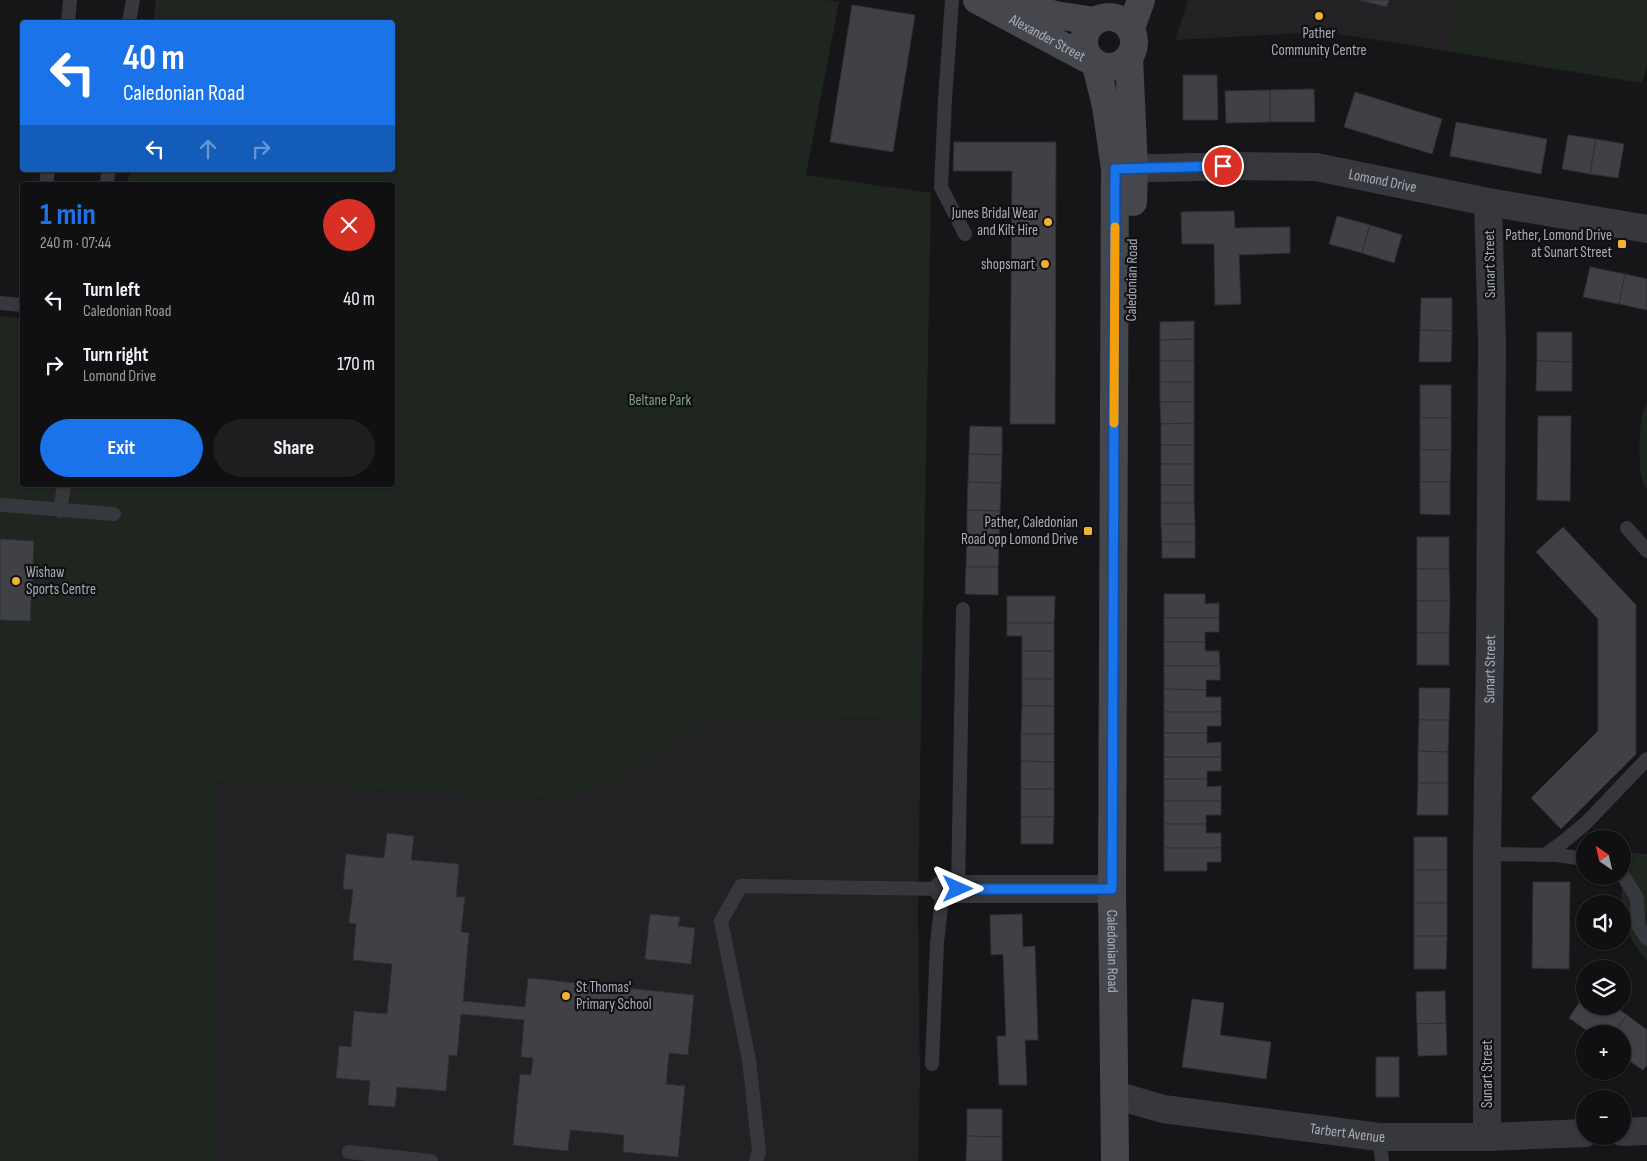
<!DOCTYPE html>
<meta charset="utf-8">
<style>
:root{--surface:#101012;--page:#1e1e20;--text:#f1f3f6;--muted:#9c9d9f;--line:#303032;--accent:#1a73e8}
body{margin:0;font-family:"Sofia Sans Condensed",sans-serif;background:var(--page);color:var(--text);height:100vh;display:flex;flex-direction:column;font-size:19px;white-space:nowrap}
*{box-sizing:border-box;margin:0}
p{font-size:16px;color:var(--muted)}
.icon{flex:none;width:28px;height:28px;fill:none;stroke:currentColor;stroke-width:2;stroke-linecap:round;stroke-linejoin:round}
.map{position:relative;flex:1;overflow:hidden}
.sheet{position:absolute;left:20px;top:182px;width:375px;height:305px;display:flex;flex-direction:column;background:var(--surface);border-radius:5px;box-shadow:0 1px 4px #0004,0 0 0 1px var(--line)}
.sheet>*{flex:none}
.top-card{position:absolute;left:20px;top:20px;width:375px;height:152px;border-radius:5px;box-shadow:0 1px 4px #0004,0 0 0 1px var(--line);background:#1a73e8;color:#fff;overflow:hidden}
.needle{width:32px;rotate:326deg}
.buttons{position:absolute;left:1576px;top:830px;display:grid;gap:10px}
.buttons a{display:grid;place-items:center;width:55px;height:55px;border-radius:50%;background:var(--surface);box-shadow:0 1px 4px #0004,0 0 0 1px var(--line);font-size:25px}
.pin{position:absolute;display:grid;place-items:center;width:42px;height:42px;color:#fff;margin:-21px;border:2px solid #fff;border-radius:50%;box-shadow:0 1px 5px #0007}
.me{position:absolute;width:55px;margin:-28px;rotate:90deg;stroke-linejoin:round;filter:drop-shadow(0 0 4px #0008)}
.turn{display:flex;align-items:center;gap:18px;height:105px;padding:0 20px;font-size:22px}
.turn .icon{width:65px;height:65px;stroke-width:2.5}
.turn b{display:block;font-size:35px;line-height:42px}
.lanes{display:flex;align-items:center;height:48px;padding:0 20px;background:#0003;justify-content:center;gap:25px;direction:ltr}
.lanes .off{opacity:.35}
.round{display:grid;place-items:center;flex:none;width:52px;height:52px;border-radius:26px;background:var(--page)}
.head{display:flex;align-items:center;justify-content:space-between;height:85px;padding:0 20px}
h1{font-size:30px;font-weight:700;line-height:38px;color:var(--accent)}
.primary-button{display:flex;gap:10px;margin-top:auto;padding:10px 20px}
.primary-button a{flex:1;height:58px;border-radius:30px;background:var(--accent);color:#fff;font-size:20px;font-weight:700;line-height:58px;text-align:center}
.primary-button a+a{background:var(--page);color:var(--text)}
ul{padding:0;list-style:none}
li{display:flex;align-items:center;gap:15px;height:65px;padding:0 20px}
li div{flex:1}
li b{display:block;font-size:19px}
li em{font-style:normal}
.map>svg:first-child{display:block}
</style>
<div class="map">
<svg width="1647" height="1161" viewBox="0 0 1647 1161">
<rect width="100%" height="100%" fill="#161618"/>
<g fill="#222225">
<path d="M 1188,0 L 1459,0 L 1447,51 L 1325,32 L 1175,40 Z"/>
<path d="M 707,717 L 921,719 L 918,913 L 920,1079 L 918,1161 L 214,1161 L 212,782 L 550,799 L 653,757 Z"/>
</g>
<g fill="#1e261f">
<path d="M 156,0 L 826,0 L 839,2 L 806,175 L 931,193 L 921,719 L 707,717 L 653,757 L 606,786 L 550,799 L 213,782 L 214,1161 L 0,1161 L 0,316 L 22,319 L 22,485 L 392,485 L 392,185 L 127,185 L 130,170 L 392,170 L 392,22 L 153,22 Z"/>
<path d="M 1459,0 L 1647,0 L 1647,64 L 1642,83 L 1447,51 Z"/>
<path d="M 1647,403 L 1647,490 C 1645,485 1642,480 1641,475 C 1639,460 1638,414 1647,403 Z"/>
<path d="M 1624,852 L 1647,854 L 1647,961 C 1633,943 1623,928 1622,904 L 1621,904 Z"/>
</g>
<g fill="#404145" stroke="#303034">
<path d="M 1358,0 L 1389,0 L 1387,7 Z"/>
<path d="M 852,5 L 915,15 L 893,152 L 830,142 Z"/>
<path d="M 1183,75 L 1217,75 L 1218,120 L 1183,120 Z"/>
<path d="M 1314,89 L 1315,122 L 1270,122 L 1270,90 Z"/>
<path d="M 1270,90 L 1270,122 L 1226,123 L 1225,91 Z"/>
<path d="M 1355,92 L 1442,119 L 1432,154 L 1344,127 Z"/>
<path d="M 1456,122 L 1547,139 L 1541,174 L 1450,156 Z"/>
<path d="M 1568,135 L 1596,139 L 1590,174 L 1562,169 Z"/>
<path d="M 1596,139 L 1624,144 L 1618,178 L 1590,174 Z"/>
<path d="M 954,142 L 1056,142 L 1055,424 L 1010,424 L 1012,171 L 953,171 Z"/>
<path d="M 1234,211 L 1235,228 L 1290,227 L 1290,253 L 1239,255 L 1241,304 L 1215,305 L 1214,244 L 1182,244 L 1181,212 Z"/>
<path d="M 1337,216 L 1370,225 L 1362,253 L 1329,244 Z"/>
<path d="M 1370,225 L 1402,235 L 1394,263 L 1362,253 Z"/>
<path d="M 1590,267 L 1625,274 L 1619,304 L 1583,297 Z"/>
<path d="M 1625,274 L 1647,279 L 1647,310 L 1619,304 Z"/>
<path d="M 1421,298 L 1452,298 L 1452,331 L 1420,330 Z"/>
<path d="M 1194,321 L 1194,339 L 1160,340 L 1160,322 Z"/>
<path d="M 1420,330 L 1452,331 L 1451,362 L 1419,362 Z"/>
<path d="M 1537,332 L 1572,332 L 1572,362 L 1537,361 Z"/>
<path d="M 1194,339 L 1194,361 L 1160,361 L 1160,340 Z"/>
<rect x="1160" y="361" width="34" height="21"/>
<path d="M 1537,361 L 1572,362 L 1572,391 L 1536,391 Z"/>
<rect x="1160" y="382" width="34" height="20"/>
<rect x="1420" y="385" width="31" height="33"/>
<path d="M 1160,402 L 1194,402 L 1194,423 L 1161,424 Z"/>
<path d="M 1538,416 L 1571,416 L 1570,501 L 1537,500 Z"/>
<rect x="1420" y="418" width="31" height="32"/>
<path d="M 1194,423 L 1194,445 L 1161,445 L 1161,424 Z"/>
<path d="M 970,426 L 1002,427 L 1002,455 L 969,454 Z"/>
<rect x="1161" y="445" width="33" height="19"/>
<path d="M 1420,450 L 1451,450 L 1450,482 L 1420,482 Z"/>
<path d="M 969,454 L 1002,455 L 1001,483 L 968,482 Z"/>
<rect x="1161" y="464" width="33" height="21"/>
<path d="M 968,482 L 1001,483 L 1000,511 L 967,510 Z"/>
<path d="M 1420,482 L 1450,482 L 1450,515 L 1420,514 Z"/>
<rect x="1161" y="485" width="33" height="18"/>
<path d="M 1161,503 L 1194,503 L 1195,524 L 1161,524 Z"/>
<path d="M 967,510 L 1000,511 L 999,539 L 967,538 Z"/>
<path d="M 1161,524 L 1195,524 L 1195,542 L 1162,542 Z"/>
<path d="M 1563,527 L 1636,605 L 1636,754 L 1561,829 L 1531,798 L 1598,731 L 1598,619 L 1536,552 Z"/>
<rect x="1417" y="537" width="32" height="32"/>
<path d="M 967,538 L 999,539 L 998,567 L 966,567 Z"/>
<path d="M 0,539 L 34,541 L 30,621 L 0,620 Z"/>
<rect x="1162" y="542" width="33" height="16"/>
<path d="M 966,567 L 998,567 L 998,595 L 965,594 Z"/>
<path d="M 1417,569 L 1449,569 L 1450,601 L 1417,601 Z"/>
<path d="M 1164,594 L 1205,594 L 1205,604 L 1219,603 L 1219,618 L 1164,618 Z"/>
<path d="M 1007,596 L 1055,596 L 1054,623 L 1007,623 Z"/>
<path d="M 1417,601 L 1450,601 L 1449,633 L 1417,633 Z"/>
<path d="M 1164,618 L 1219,618 L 1219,632 L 1205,632 L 1205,642 L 1164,642 Z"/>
<path d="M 1007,623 L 1054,623 L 1054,651 L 1022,651 L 1022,636 L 1007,636 Z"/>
<rect x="1417" y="633" width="32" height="32"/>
<path d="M 1164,642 L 1205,642 L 1205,651 L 1219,651 L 1220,666 L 1164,666 Z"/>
<rect x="1022" y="651" width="32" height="28"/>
<path d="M 1164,666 L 1220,666 L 1220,680 L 1206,680 L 1206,690 L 1164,689 Z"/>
<rect x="1022" y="679" width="32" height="27"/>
<path d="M 1419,688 L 1450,688 L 1449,720 L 1419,720 Z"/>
<path d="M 1164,689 L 1206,690 L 1206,697 L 1221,697 L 1221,712 L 1164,712 Z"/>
<path d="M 1022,706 L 1054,706 L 1054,734 L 1021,734 Z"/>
<path d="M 1164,712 L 1221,712 L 1221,726 L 1207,726 L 1207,733 L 1164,733 Z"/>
<path d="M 1419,720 L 1449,720 L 1448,752 L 1418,751 Z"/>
<path d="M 1164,733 L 1207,733 L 1207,743 L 1221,742 L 1221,757 L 1164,757 Z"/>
<path d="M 1021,734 L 1054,734 L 1054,762 L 1021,761 Z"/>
<path d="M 1418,751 L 1448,752 L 1448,783 L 1418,783 Z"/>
<path d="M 1164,757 L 1221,757 L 1221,771 L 1207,771 L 1207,779 L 1164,779 Z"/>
<path d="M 1021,761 L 1054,762 L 1054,789 L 1021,789 Z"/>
<path d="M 1164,779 L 1207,779 L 1207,787 L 1221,786 L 1221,801 L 1164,801 Z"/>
<path d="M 1418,783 L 1448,783 L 1448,815 L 1417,815 Z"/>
<rect x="1021" y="789" width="33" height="28"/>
<path d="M 1164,801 L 1221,801 L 1221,815 L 1206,815 L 1206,824 L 1164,824 Z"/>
<path d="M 1021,817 L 1054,817 L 1053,844 L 1021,844 Z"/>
<path d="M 1164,824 L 1206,824 L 1206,833 L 1221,833 L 1221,848 L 1164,848 Z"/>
<path d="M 387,833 L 414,836 L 411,860 L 459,864 L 456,897 L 465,897 L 461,932 L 469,933 L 463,1001 L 525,1007 L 528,978 L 694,995 L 688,1055 L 669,1053 L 666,1084 L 685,1086 L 678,1157 L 623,1152 L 624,1135 L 570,1130 L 568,1151 L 513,1145 L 520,1074 L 531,1075 L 533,1058 L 521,1057 L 524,1020 L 461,1014 L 457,1056 L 449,1055 L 446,1091 L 397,1087 L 395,1107 L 368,1105 L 370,1081 L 336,1078 L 339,1046 L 351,1047 L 354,1011 L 387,1014 L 392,964 L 353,960 L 356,924 L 349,923 L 353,890 L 343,889 L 346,854 L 384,858 Z"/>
<rect x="1414" y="837" width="33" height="33"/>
<path d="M 1164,848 L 1221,848 L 1221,862 L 1207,862 L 1207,871 L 1164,871 Z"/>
<rect x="1414" y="870" width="33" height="33"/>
<path d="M 1533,882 L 1570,882 L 1569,969 L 1532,968 Z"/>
<rect x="1414" y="903" width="33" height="33"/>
<path d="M 650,914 L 680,917 L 678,926 L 695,928 L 691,964 L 645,959 Z"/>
<path d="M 1022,914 L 1023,947 L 1035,946 L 1038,1040 L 1025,1040 L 1027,1085 L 999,1085 L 997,1036 L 1006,1036 L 1003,954 L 991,955 L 990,915 Z"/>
<path d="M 1414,936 L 1447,936 L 1446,969 L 1414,969 Z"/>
<path d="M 1445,991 L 1446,1023 L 1417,1024 L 1416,992 Z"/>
<path d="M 1585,994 L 1585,1006 L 1614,1006 L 1627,1015 L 1613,1034 L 1592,1034 L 1569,1018 Z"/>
<path d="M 1192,999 L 1224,1003 L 1220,1035 L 1271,1042 L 1266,1079 L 1182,1067 Z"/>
<path d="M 1627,1015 L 1647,1030 L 1647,1065 L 1643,1070 L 1622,1056 L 1622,1034 L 1613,1034 Z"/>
<path d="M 1446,1023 L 1447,1055 L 1418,1056 L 1417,1024 Z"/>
<rect x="1376" y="1057" width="23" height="40"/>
<path d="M 967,1109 L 1002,1109 L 1002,1137 L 967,1136 Z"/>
<path d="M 967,1136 L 1002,1137 L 1002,1161 L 966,1161 Z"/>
</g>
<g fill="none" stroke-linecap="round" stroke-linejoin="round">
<g stroke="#37383d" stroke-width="14">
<path d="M 952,0 L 945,100 L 941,187 L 965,234"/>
<path d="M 68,22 L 70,0"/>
<path d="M 129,22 L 133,0"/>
<path d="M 46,185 L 48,170"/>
<path d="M 106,185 L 109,170"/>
<path d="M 0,303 L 22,305"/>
<path d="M 3,505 L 114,514"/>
<path d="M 60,511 L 64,485"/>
<path d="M 1627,528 L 1647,551"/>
<path d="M 1487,854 L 1557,855 L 1585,859"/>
<path d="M 1545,855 L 1563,842 L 1586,823 L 1647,759"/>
<path d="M 1622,874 L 1637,898 L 1638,925 L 1647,939"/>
<path d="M 958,889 L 963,609"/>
<path d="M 1379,1137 L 1382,1161"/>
<path d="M 349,1152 L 431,1161"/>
<path d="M 756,1161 L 759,1152 L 749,1060 L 721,921 L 741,886 L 943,889 L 937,943 L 932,1064"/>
</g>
<g stroke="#37383d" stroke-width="28">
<path id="s1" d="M 1115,169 L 1241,166 L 1316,167 L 1488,202 L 1647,229"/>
<path d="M 943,889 L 1112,889"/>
<path id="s2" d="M 1115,1095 L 1163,1109 L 1379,1137 L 1487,1137 L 1585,1133"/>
<path d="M 1622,1132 L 1647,1131"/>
<path id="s3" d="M 1487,1137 L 1487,854 L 1490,645 L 1492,344 L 1488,202"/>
</g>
<g stroke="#45474d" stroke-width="28">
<path id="s4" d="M 977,0 L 1091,61"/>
<path d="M 1003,0 L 1055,15 L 1095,21"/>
<circle cx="1109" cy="42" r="25"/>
<path d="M 1131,28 L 1141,0"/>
<path d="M 1129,58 L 1134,169 L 1133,202"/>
<path id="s5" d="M 1096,65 L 1106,106 L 1115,169 L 1112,889 L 1115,1161"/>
</g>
</g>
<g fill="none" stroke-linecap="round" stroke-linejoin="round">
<defs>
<path id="route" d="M 958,889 L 1112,889 L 1115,169 L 1223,166"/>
</defs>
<use href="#route" stroke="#114b97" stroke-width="12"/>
<use href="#route" stroke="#1a73e8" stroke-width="9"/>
<path stroke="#f59e0b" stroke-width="9" d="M 1114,423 L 1115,227"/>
</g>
<g fill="#f2b134" stroke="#111113" stroke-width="2">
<circle cx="1319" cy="16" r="5"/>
<circle cx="1048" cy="222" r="5"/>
<rect x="1617" y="239" width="10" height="10" rx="2.5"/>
<circle cx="1045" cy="264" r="5"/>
<rect x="1083" y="526" width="10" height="10" rx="2.5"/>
<circle cx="16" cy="581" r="5"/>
<circle cx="566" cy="996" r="5"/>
</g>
<g text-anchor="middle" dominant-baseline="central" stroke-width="4.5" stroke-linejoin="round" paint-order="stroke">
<g font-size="15" fill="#a8adb8" stroke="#111113" text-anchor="end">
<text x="1319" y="33" text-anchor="middle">Pather<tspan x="1319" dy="17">Community Centre</tspan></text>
<text x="1038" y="213">Junes Bridal Wear<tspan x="1038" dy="17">and Kilt Hire</tspan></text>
<text x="1612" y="235">Pather, Lomond Drive<tspan x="1612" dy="17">at Sunart Street</tspan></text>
<text x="1035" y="264">shopsmart</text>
<text x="1078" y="522">Pather, Caledonian<tspan x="1078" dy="17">Road opp Lomond Drive</tspan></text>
<text x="26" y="572" text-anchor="start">Wishaw<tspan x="26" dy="17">Sports Centre</tspan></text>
<text x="576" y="987" text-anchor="start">St Thomas'<tspan x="576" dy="17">Primary School</tspan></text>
</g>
<g font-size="15" fill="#a8adb8" stroke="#111113">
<text stroke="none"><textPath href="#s4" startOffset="80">Alexander Street</textPath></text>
<text stroke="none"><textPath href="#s1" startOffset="269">Lomond Drive</textPath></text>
<text transform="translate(1490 264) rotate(-91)">Sunart Street</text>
<text transform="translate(1132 280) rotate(-89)">Caledonian Road</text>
<text stroke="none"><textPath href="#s3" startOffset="468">Sunart Street</textPath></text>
<text stroke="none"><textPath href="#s5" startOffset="888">Caledonian Road</textPath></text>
<text transform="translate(1487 1074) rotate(-90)">Sunart Street</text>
<text stroke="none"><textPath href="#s2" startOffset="236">Tarbert Avenue</textPath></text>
</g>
<g font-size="15" fill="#7fa381" stroke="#111113">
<text x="660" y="400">Beltane Park</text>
</g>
</g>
</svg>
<div class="buttons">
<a><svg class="needle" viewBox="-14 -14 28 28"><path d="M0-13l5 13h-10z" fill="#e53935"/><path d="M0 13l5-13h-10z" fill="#9c9d9f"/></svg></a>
<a><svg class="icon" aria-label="sound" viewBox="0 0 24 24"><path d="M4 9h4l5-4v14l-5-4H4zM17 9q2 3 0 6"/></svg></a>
<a><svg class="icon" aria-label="layers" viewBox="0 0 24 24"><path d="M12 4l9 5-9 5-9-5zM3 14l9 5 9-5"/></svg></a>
<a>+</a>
<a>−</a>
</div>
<div class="pin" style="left:1223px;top:166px;background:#d93025"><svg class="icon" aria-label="arrive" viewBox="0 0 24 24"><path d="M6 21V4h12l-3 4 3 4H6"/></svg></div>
<svg class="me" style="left:958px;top:889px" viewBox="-20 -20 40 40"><path d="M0-17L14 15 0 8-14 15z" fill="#1a73e8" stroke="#fff" stroke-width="4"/></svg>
<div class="top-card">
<div class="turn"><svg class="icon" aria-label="left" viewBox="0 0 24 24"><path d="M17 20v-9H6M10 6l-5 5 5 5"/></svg><div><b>40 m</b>Caledonian Road</div></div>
<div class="lanes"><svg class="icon" aria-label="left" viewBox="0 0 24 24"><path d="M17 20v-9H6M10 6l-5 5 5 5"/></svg><svg class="icon off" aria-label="ahead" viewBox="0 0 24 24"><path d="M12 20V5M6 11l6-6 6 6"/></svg><svg class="icon off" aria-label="right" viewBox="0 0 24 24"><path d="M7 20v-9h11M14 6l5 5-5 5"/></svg></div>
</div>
<section class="sheet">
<div class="head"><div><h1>1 min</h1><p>240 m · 07:44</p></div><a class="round" style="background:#d93025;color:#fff"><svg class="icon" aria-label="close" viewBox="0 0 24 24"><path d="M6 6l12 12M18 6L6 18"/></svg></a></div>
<ul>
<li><svg class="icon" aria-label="left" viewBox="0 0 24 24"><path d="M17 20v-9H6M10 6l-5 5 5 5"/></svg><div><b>Turn left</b><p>Caledonian Road</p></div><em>40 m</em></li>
<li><svg class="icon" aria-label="right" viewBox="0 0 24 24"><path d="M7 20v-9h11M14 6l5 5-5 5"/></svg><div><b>Turn right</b><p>Lomond Drive</p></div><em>170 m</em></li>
</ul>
<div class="primary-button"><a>Exit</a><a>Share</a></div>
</section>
</div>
